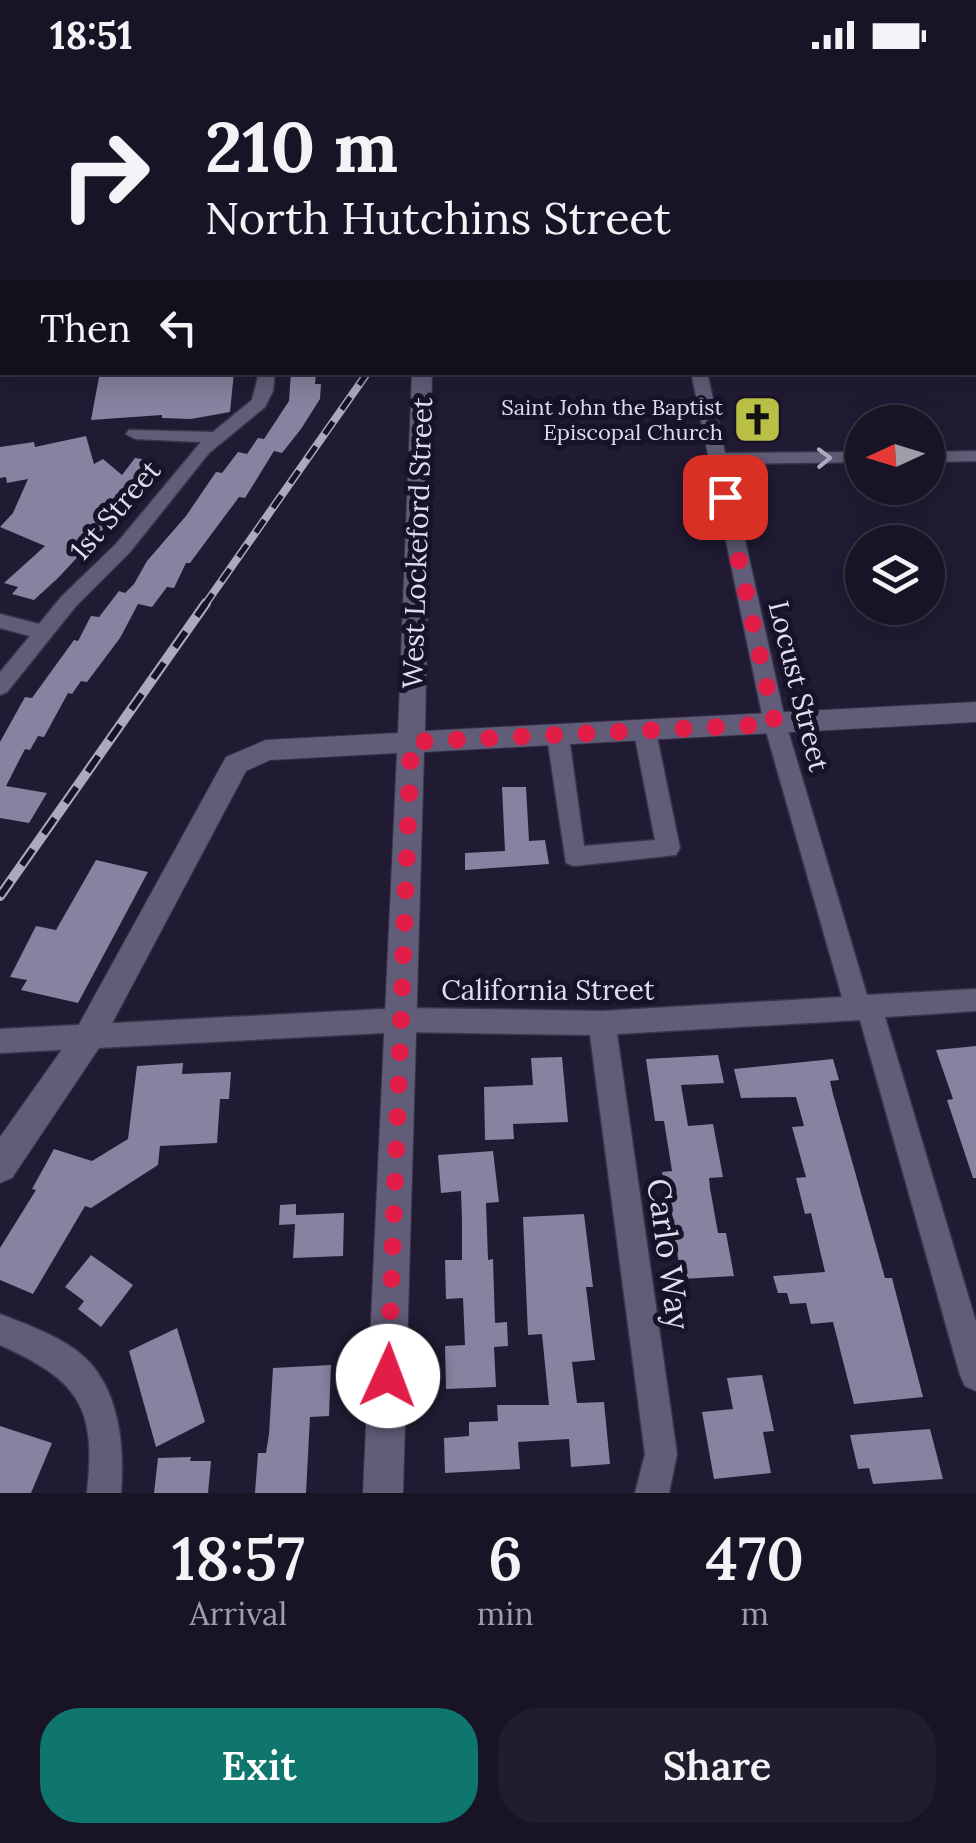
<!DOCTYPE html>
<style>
:root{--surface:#181426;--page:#211d2e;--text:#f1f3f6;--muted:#9f9ea7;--line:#363343;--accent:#0f766e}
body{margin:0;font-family:Lora,serif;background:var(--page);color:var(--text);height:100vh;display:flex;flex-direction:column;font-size:38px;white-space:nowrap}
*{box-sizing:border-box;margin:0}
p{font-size:32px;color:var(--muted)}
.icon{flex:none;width:55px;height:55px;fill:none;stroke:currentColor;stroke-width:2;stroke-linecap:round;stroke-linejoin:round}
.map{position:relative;height:1423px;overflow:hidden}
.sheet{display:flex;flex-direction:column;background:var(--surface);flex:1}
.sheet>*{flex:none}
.hud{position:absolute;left:0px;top:0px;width:978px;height:305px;box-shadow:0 5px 25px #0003,0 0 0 2px var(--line);background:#181426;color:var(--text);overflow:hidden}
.needle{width:65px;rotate:266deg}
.tools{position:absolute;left:845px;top:335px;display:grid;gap:20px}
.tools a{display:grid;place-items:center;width:100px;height:100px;border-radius:50%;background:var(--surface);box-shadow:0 5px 25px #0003,0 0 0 2px var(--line);font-size:50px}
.pin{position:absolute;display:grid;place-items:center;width:85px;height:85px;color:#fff;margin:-42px;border-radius:20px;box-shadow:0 5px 15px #0006}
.me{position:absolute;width:110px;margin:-55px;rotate:2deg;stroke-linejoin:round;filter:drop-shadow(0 0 8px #0008)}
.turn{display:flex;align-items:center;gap:35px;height:210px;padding:0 40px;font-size:45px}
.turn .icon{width:130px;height:130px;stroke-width:2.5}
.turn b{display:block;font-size:70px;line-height:85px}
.then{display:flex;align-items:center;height:95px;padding:0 40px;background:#0003;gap:20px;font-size:38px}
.eta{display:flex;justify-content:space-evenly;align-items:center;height:170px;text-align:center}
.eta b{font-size:60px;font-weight:600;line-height:70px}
.primary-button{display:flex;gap:20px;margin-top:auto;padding:20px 40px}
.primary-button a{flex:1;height:115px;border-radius:40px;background:var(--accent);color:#fff;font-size:40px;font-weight:600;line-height:115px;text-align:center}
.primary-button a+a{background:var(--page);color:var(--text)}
.status{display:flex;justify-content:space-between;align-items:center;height:70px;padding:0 50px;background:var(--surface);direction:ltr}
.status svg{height:28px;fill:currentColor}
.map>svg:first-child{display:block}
</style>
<div class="status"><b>18:51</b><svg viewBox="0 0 49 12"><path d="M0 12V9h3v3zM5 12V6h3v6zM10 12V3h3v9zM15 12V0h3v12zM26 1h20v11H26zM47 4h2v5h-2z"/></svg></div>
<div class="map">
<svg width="976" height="1423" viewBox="0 0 976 1423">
<rect width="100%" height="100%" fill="#201b33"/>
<g fill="#86829f">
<path d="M 100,302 L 234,302 L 230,342 L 191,349 L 162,348 L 162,345 L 91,350 Z"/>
<path d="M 291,302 L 316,302 L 315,314 L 321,314 L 320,329 L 301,359 L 282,383 L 274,381 L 245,428 L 239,427 L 190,493 L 186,493 L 174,518 L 167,517 L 152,537 L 138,534 L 120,568 L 87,612 L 81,611 L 72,624 L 68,623 L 44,667 L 38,666 L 30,680 L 25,679 L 6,716 L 47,723 L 29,753 L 0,748 L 0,672 L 25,627 L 32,628 L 74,570 L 78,571 L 91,546 L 99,547 L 119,521 L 125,523 L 134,514 L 147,491 L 186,446 L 216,402 L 222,403 L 238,382 L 247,384 L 258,368 L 264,369 L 289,331 Z"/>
<path d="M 86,366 L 94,394 L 103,389 L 122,405 L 135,388 L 155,391 L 126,435 L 58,508 L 34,530 L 12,524 L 18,517 L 4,513 L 45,476 L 0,457 L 13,443 L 28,409 L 7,413 L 6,407 L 0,408 L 0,377 L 34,372 L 35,377 Z"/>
<path d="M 502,717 L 526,717 L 529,771 L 545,770 L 549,794 L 465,800 L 465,783 L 505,781 Z"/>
<path d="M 96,790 L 148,802 L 78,933 L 21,920 L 27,910 L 10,907 L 36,856 L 56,860 Z"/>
<path d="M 976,976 L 976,1108 L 973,1108 L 947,1030 L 953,1029 L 936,980 Z"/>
<path d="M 718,985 L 724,1013 L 681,1015 L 688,1056 L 713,1054 L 723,1107 L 709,1108 L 710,1118 L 718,1163 L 726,1163 L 734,1206 L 682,1209 L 662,1102 L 672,1101 L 664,1051 L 655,1051 L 646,989 Z"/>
<path d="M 562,987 L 568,1052 L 513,1054 L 514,1069 L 485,1070 L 484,1017 L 533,1015 L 531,988 Z"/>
<path d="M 833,989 L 839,1010 L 830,1011 L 833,1024 L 885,1208 L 892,1208 L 923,1327 L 854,1334 L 833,1252 L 811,1254 L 806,1233 L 790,1234 L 787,1223 L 778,1223 L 773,1206 L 825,1202 L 811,1143 L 805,1144 L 796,1108 L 806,1107 L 792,1057 L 804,1056 L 796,1027 L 741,1028 L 734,999 Z"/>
<path d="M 183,993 L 182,1004 L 231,1002 L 229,1029 L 220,1029 L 217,1073 L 160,1076 L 158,1095 L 91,1138 L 85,1136 L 33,1224 L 0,1210 L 0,1178 L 36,1120 L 32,1119 L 54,1079 L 92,1091 L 128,1069 L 137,996 Z"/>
<path d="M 493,1081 L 499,1132 L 486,1133 L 488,1190 L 493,1189 L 495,1253 L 507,1252 L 508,1276 L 494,1277 L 496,1317 L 446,1319 L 445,1276 L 465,1275 L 463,1228 L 446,1229 L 445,1190 L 462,1190 L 462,1152 L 461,1121 L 441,1123 L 438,1085 Z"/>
<path d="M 296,1134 L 296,1145 L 344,1143 L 343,1186 L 293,1188 L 295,1154 L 279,1155 L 280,1135 Z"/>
<path d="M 584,1144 L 593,1217 L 586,1217 L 595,1290 L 572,1292 L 577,1333 L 604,1332 L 610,1394 L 571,1397 L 569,1369 L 518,1372 L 520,1399 L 445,1403 L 444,1368 L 469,1366 L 469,1352 L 498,1351 L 497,1335 L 549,1335 L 542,1264 L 528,1265 L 523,1147 Z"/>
<path d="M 91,1185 L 133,1215 L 101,1257 L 78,1239 L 84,1231 L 65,1217 Z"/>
<path d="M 177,1258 L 205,1352 L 156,1377 L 129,1281 Z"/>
<path d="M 331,1295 L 329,1346 L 310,1347 L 306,1423 L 255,1423 L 258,1383 L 266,1383 L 269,1364 L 273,1298 Z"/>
<path d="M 762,1305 L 774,1361 L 763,1362 L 771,1403 L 714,1409 L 702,1342 L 733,1339 L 727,1308 Z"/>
<path d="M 0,1356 L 52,1373 L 31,1423 L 0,1423 Z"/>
<path d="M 930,1359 L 943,1409 L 873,1414 L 869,1398 L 858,1399 L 850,1365 Z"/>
<path d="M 191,1387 L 190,1391 L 211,1391 L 208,1423 L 154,1423 L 158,1388 Z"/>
</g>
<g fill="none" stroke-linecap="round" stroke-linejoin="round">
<defs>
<g id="minor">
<rect x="630" y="0" width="12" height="2"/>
<rect x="975" y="37" width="1" height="8"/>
<rect x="0" y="45" width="2" height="8"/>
<path d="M 2,278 L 2,288 L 0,289 L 0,279 Z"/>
<path d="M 259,302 L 275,302 L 273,321 L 265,337 L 209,383 L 130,482 L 76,536 L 7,622 L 0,625 L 0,602 L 30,566 L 0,558 L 0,544 L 39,554 L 62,526 L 116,474 L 201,372 L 135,369 L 126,364 L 129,360 L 213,362 L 252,330 Z"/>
<path d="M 691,302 L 707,302 L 725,383 L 862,382 L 862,392 L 728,394 L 786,654 L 867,925 L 976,919 L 976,941 L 885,947 L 976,1252 L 976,1321 L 965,1316 L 960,1305 L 860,950 L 617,964 L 677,1384 L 669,1423 L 635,1423 L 645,1384 L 590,965 L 402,962 L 0,983 L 0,959 L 402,938 L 602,941 L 842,927 L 764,654 Z"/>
<path d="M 976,381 L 976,391 L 928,392 L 928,382 Z"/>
<path d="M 645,654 L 656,662 L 680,778 L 676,785 L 574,796 L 566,793 L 547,667 L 550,661 L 566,661 L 569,667 L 584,776 L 655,770 L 634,662 Z"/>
<path d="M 0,1244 C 25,1254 55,1264 77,1281 C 119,1312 125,1375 121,1423 L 87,1423 C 97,1336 78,1310 0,1275 Z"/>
</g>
<g id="tertiary">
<rect x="424" y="0" width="14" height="2"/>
<path d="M 834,0 L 849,0 L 850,2 L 835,2 Z"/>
<rect x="975" y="132" width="1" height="10"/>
<rect x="0" y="143" width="2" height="10"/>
<rect x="975" y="276" width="1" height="14"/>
<path d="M 412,302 L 432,302 L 425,661 L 976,632 L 976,652 L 424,682 L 403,1423 L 363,1423 L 397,683 L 270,690 L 246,701 L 99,978 L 12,1108 L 0,1113 L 0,1067 L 77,958 L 226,687 L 266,670 L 398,663 Z"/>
</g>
</defs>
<use href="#minor" stroke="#393548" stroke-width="3"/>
<use href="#tertiary" stroke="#393548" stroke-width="2"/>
<use href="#minor" fill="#615d79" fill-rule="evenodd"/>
<use href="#tertiary" fill="#615d79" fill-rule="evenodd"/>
<defs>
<path id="rail-far1" d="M 204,536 L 368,302"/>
<path id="rail" d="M 0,826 L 206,533"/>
</defs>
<use href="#rail-far1" stroke="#aba9bb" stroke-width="8"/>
<use href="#rail" stroke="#aba9bb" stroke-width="10"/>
<use href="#rail-far1" stroke="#171228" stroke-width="5" stroke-dasharray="15" stroke-linecap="butt"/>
<use href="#rail" stroke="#171228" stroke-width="6" stroke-dasharray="19" stroke-linecap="butt"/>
</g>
<defs><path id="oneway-chevron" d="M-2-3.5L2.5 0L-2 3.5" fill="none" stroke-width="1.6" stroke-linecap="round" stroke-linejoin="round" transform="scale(2.5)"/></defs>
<use stroke="#adaabf" href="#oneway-chevron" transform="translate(824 388) rotate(-1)"/>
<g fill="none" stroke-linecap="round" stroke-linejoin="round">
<path stroke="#e11d48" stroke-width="18" stroke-dasharray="0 32.4" d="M 388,1306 L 411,672 L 775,654 L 725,427"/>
</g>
<defs>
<symbol id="church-square" viewBox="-11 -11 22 22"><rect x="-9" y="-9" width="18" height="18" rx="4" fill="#bac045" stroke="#171228"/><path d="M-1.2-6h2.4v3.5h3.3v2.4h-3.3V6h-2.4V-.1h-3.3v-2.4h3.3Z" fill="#111"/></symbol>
</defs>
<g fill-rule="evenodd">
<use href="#church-square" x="730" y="322" width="55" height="55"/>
</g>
<g text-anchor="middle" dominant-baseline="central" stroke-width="10" stroke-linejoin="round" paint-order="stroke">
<g font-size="22" fill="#dfdded" stroke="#171228" text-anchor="end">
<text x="723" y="337">Saint John the Baptist<tspan x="723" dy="25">Episcopal Church</tspan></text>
</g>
<g font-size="28" fill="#dfdded" stroke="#171228">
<text transform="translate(115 440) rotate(-49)">1st Street</text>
<text transform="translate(417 473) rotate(-88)">West Lockeford Street</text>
<text transform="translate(799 616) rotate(76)">Locust Street</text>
<text x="548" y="920">California Street</text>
</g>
<g font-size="32" fill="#dfdded" stroke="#171228">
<text transform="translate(669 1184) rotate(82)">Carlo Way</text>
</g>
</g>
</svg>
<div class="tools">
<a><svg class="needle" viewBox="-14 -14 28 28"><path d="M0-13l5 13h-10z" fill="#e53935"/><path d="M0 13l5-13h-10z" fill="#9f9ea7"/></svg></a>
<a><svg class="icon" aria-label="layers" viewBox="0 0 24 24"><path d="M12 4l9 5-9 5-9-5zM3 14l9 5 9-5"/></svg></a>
</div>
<div class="pin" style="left:725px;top:427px;background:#d93025"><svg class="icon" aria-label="arrive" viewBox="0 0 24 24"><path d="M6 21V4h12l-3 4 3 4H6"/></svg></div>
<svg class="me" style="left:388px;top:1306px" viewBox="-20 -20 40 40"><circle r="19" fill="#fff"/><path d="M0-13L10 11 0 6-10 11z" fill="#e11d48"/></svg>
<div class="hud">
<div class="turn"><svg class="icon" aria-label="right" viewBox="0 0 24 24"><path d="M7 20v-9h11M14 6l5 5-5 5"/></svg><div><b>210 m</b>North Hutchins Street</div></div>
<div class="then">Then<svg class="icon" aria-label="left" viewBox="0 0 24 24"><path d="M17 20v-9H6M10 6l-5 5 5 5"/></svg></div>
</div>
</div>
<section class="sheet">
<div class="eta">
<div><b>18:57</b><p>Arrival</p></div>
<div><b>6</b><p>min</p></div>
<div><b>470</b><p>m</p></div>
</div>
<div class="primary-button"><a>Exit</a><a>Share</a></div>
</section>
